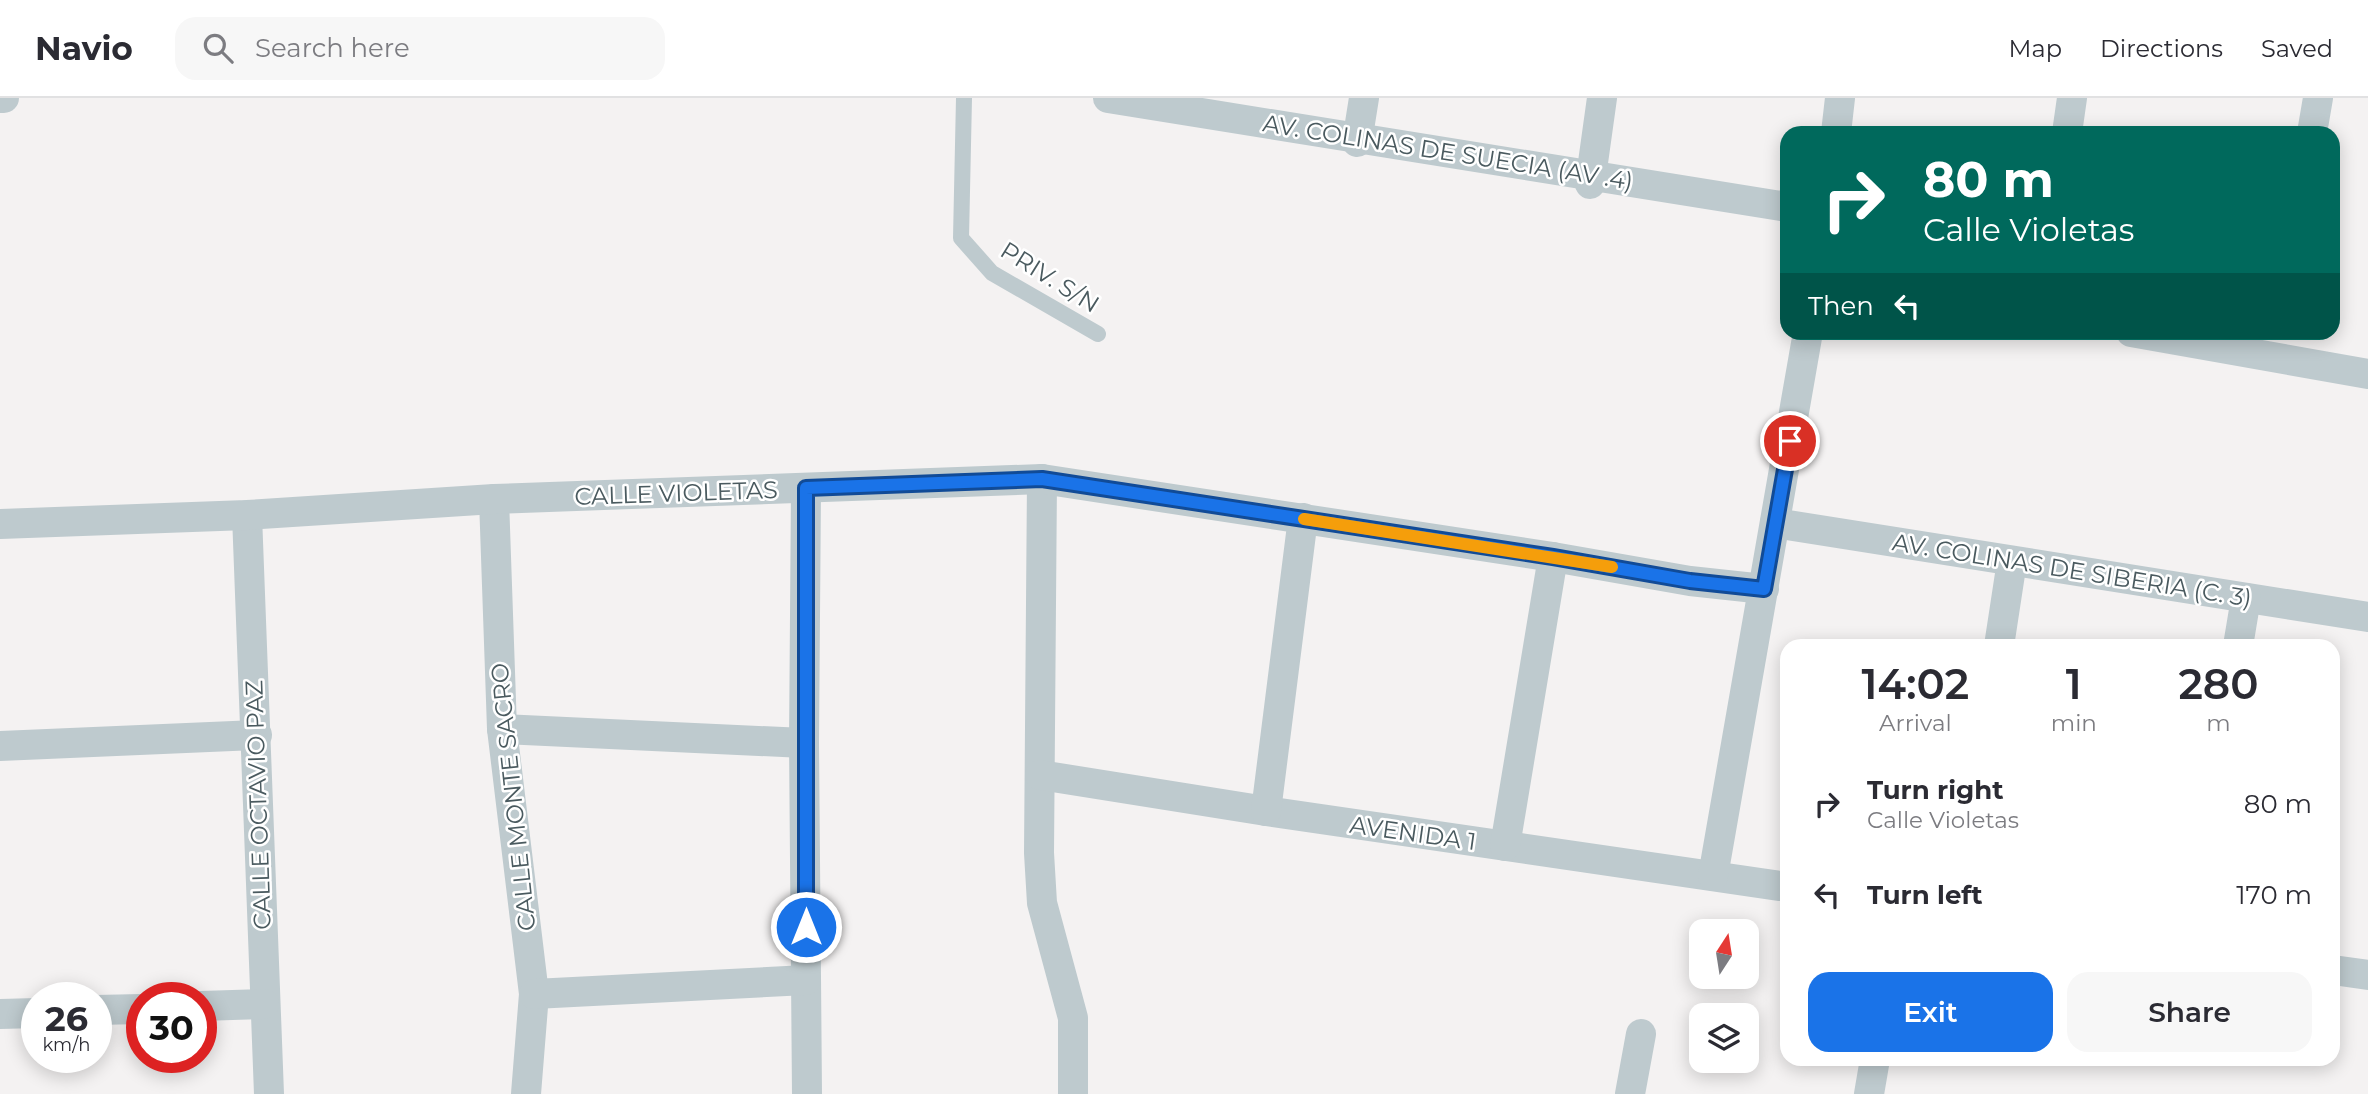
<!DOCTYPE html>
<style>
:root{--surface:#fff;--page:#f7f7f7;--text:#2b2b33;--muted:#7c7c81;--line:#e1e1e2;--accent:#1a73e8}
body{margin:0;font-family:Montserrat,sans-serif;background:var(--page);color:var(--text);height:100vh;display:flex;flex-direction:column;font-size:26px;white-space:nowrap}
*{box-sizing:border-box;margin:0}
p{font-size:23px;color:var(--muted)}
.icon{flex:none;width:38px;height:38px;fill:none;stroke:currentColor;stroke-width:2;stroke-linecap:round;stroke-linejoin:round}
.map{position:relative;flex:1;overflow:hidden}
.sheet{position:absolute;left:1780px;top:541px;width:560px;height:427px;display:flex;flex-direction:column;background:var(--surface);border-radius:21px;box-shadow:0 4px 18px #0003}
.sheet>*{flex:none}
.banner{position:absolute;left:1780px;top:28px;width:560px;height:214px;border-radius:21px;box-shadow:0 4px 18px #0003;background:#00695c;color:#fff;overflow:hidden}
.needle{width:46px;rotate:12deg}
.tools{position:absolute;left:1689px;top:821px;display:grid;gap:14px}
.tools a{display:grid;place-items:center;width:70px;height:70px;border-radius:14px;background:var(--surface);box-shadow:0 4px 18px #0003;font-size:35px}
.speed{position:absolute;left:21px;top:884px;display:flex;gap:14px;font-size:35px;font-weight:700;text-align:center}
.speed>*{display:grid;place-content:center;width:91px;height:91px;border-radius:50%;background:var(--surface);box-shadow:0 4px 18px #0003;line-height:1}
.speed small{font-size:18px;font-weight:400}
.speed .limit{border:10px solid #d22;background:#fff;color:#111}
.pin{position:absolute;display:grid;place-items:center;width:60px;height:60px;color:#fff;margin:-30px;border:4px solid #fff;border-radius:50%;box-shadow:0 2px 7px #0007}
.me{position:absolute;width:77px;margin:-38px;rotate:0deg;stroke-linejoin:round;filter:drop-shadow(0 0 5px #0008)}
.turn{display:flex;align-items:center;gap:24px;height:147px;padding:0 28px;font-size:32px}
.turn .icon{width:91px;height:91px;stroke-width:2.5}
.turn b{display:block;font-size:49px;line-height:60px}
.then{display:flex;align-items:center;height:66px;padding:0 28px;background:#0003;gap:14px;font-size:26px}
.eta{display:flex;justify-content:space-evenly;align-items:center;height:119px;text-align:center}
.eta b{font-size:42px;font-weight:600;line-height:49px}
.cta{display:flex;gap:14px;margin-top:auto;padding:14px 28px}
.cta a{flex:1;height:80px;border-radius:21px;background:var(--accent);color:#fff;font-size:28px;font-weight:600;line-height:80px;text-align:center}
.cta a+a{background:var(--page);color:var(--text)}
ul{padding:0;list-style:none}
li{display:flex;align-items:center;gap:21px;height:91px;padding:0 28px}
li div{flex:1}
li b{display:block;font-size:26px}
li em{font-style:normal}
header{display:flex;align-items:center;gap:42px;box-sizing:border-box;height:98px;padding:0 35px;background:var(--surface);border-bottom:2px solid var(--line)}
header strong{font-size:33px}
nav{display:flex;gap:38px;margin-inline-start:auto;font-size:24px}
.search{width:490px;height:63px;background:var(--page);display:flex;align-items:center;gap:18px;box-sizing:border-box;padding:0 24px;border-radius:21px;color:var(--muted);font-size:26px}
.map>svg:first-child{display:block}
</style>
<header>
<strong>Navio</strong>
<div class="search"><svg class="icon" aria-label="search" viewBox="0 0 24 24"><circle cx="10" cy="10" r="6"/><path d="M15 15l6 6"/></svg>Search here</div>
<nav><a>Map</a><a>Directions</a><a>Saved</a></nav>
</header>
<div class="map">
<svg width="2368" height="996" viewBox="0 0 2368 996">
<rect width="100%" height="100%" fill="#f4f2f2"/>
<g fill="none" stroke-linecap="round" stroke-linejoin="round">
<path stroke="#becace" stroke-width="16" d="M 964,0 L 961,140 L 992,175 L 1098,236"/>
<g stroke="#becace" stroke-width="30">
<path d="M 0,0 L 4,0"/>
<path d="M 1108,0 L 1787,109"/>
<path d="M 1836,35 L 1840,0"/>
<path d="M 2067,35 L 2072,0"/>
<path d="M 2312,35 L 2318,0"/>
<path d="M 1357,44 L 1364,0"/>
<path d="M 1590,86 L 1602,0"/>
<path d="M 2131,234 L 2368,276"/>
<path d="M 1042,381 L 1039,755 L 1042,805 L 1073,920 L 1073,996"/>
<path d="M 806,390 L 804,645 L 807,996"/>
<path d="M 494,401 L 502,631 L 534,896 L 526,996"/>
<path d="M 247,417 L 269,996"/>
<path d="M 1775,425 L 2368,519"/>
<path d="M 0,426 L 247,417 L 494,401 L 1042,381 L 1553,459 L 1690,483 L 1764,491"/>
<path d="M 1999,548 L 2012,463"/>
<path d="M 2238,548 L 2246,500"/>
<path d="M 502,631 L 804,645"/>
<path d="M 0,648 L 257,637"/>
<path d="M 1040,677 L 1266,713 L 1787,789"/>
<path d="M 1266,713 L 1303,420"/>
<path d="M 1505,748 L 1553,459"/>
<path d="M 1713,778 L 1808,234"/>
<path d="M 2333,872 L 2368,877"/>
<path d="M 534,896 L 806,882"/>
<path d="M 201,908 L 264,906"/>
<path d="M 96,912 L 142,911"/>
<path d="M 0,916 L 37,915"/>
<path d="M 1630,996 L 1641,936"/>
<path d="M 1869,996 L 1875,961"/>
</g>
</g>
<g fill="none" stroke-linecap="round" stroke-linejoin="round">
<defs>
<path id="route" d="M 806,829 L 806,390 L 1042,381 L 1553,459 L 1690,483 L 1764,491 L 1790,343"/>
</defs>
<use href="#route" stroke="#114b97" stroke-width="18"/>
<use href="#route" stroke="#1a73e8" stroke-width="12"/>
<path stroke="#f59e0b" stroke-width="12" d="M 1304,421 L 1612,469"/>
</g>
<g text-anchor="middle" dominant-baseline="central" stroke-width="5" stroke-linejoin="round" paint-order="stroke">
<g font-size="24" fill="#4a5a5f" stroke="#fff">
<text transform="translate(1448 54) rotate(9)">AV. COLINAS DE SUECIA (AV .4)</text>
<text transform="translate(1050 179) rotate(32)">PRIV. S/N</text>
<text transform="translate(676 395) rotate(-2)">CALLE VIOLETAS</text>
<text transform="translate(2072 472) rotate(9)">AV. COLINAS DE SIBERIA (C. 3)</text>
<text transform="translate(513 699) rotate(-96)">CALLE MONTE SACRO</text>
<text transform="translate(258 707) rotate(-92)">CALLE OCTAVIO PAZ</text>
<text transform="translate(1413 735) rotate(8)">AVENIDA 1</text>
</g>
</g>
</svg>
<div class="tools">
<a><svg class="needle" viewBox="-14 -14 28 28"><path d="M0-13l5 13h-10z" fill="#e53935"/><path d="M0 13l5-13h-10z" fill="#7c7c81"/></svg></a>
<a><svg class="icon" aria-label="layers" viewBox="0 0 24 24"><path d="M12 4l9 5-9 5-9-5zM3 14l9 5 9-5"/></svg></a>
</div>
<div class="speed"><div>26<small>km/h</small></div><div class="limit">30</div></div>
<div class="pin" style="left:1790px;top:343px;background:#d93025"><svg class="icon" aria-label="arrive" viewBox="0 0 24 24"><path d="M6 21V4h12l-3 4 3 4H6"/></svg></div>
<svg class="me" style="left:806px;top:829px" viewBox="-20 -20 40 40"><circle r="17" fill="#1a73e8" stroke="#fff" stroke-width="3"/><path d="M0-11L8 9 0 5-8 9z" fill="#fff"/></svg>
<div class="banner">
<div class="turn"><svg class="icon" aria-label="right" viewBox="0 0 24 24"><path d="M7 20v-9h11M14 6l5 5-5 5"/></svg><div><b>80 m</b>Calle Violetas</div></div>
<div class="then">Then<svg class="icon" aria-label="left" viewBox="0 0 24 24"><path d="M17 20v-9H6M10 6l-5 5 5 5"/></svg></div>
</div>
<section class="sheet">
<div class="eta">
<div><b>14:02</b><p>Arrival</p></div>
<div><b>1</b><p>min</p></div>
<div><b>280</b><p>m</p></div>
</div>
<ul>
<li><svg class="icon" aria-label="right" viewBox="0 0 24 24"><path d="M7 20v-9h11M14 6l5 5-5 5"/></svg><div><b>Turn right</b><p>Calle Violetas</p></div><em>80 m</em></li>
<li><svg class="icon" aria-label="left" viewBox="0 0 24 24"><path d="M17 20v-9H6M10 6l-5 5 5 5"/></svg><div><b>Turn left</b></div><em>170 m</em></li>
</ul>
<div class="cta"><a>Exit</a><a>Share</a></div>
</section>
</div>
